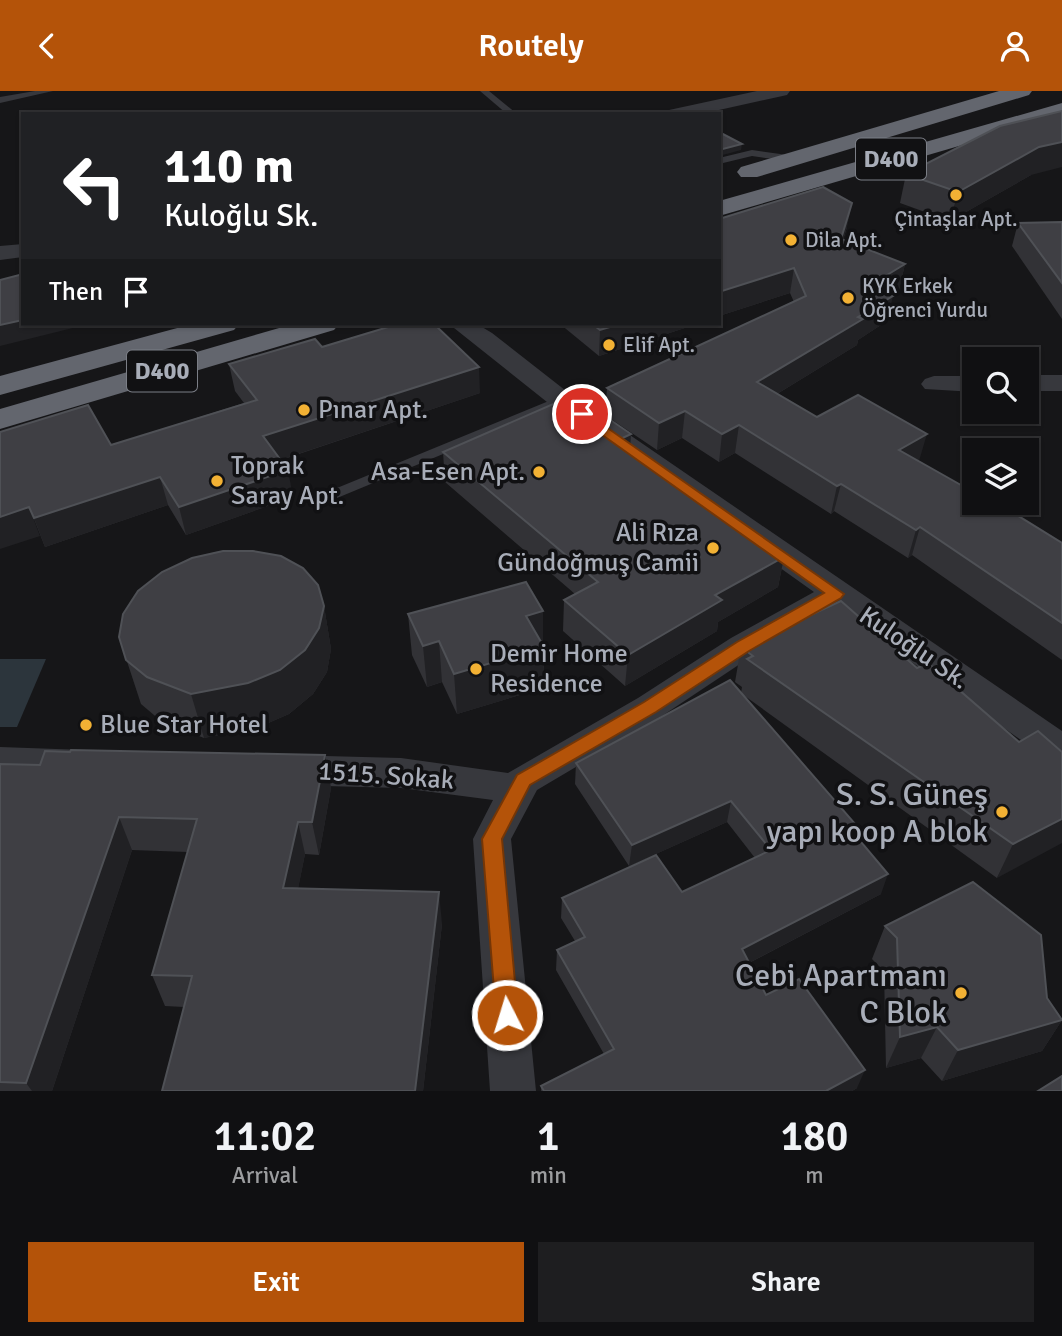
<!DOCTYPE html>
<meta charset="utf-8">
<style>
:root{--surface:#101012;--page:#1e1e20;--text:#f1f3f6;--muted:#9c9d9f;--line:#303032;--accent:#b45309}
body{margin:0;font-family:Signika,sans-serif;background:var(--page);color:var(--text);height:100vh;display:flex;flex-direction:column;font-size:26px;white-space:nowrap}
*{box-sizing:border-box;margin:0}
p{font-size:23px;color:var(--muted)}
.icon{flex:none;width:38px;height:38px;fill:none;stroke:currentColor;stroke-width:2;stroke-linecap:round;stroke-linejoin:round}
.map{position:relative;height:1000px;overflow:hidden}
.side{display:flex;flex-direction:column;background:var(--surface);flex:1}
.side>*{flex:none}
.banner{position:absolute;left:21px;top:21px;width:700px;height:214px;border-radius:0px;box-shadow:0 2px 5px #0004,0 0 0 2px var(--line);background:#202124;color:#fff;overflow:hidden}
.fabs{position:absolute;left:962px;top:256px;display:grid;gap:14px}
.fabs a{display:grid;place-items:center;width:77px;height:77px;border-radius:0px;background:var(--surface);box-shadow:0 2px 5px #0004,0 0 0 2px var(--line);font-size:35px}
.pin{position:absolute;display:grid;place-items:center;width:60px;height:60px;color:#fff;margin:-30px;border:4px solid #fff;border-radius:50%;box-shadow:0 2px 7px #0007}
.me{position:absolute;width:77px;margin:-38px;rotate:355deg;stroke-linejoin:round;filter:drop-shadow(0 0 5px #0008)}
.turn{display:flex;align-items:center;gap:24px;height:147px;padding:0 28px;font-size:32px}
.turn .icon{width:91px;height:91px;stroke-width:2.5}
.turn b{display:block;font-size:49px;line-height:60px}
.then{display:flex;align-items:center;height:66px;padding:0 28px;background:#0003;gap:14px;font-size:26px}
.eta{display:flex;justify-content:space-evenly;align-items:center;height:119px;text-align:center}
.eta b{font-size:42px;font-weight:600;line-height:49px}
.action{display:flex;gap:14px;margin-top:auto;padding:14px 28px}
.action a{flex:1;height:80px;border-radius:0px;background:var(--accent);color:#fff;font-size:28px;font-weight:600;line-height:80px;text-align:center}
.action a+a{background:var(--page);color:var(--text)}
header{display:flex;justify-content:space-between;align-items:center;height:91px;padding:0 28px;background:var(--accent);color:#fff;font-size:32px;font-weight:600}
.map>svg:first-child{display:block}
</style>
<header><svg class="icon" aria-label="back" viewBox="0 0 24 24"><path d="M15 5l-7 7 7 7"/></svg>Routely<svg class="icon" aria-label="person" viewBox="0 0 24 24"><circle cx="12" cy="8" r="4"/><path d="M4 21q1-7 8-7t8 7"/></svg></header>
<div class="map">
<svg width="1062" height="1000" viewBox="0 0 1062 1000">
<rect width="100%" height="100%" fill="#161618"/>
<path fill="#2c353c" d="M 0,568 L 46,568 L 17,636 L 0,636 Z"/>
<g fill="none" stroke-linecap="round" stroke-linejoin="round">
<g fill="#37383d" fill-rule="evenodd">
<path d="M 35,0 L 53,0 L 0,12 L 0,6 Z"/>
<path d="M 480,0 L 489,0 L 517,23 L 507,23 Z"/>
<path d="M 752,59 L 795,65 L 800,68 L 795,71 L 752,65 L 719,73 L 719,67 Z"/>
<path d="M 561,305 L 568,309 L 566,312 L 325,412 L 315,412 L 313,409 L 315,406 Z"/>
</g>
<g fill="#37383d" fill-rule="evenodd">
<path d="M 757,0 L 790,0 L 787,4 L 701,23 L 666,23 L 669,19 Z"/>
<path d="M 23,153 L 23,166 L 0,169 L 0,155 Z"/>
<path d="M 449,233 L 477,233 L 492,242 L 570,303 L 1062,640 L 1062,673 L 1049,669 L 836,517 L 755,563 L 662,625 L 537,699 L 511,748 L 536,1000 L 490,1000 L 473,748 L 493,709 L 401,697 L 287,694 L 274,689 L 269,679 L 274,669 L 287,664 L 401,667 L 508,682 L 638,607 L 731,547 L 814,501 L 552,315 Z"/>
<rect x="1027" y="284" width="35" height="16"/>
<path d="M 934,285 L 975,285 L 975,301 L 925,298 L 921,293 L 925,288 Z"/>
<path d="M 0,656 L 84,659 L 97,663 L 102,673 L 97,683 L 84,687 L 0,684 Z"/>
</g>
<g fill="#63666e" fill-rule="evenodd">
<path d="M 999,0 L 1032,0 L 1029,4 L 757,86 L 741,86 L 737,81 L 741,76 Z"/>
<path d="M 1062,12 L 1062,25 L 719,125 L 719,110 Z"/>
<path d="M 192,233 L 239,233 L 234,239 L 0,304 L 0,285 Z"/>
<path d="M 293,233 L 339,233 L 334,239 L 0,338 L 0,318 Z"/>
</g>
</g>
<g fill="#323236">
<path d="M 906,83 L 1031,84 L 950,130 L 900,112 Z"/>
<path d="M 1062,131 L 1062,228 L 1012,155 L 1018,132 Z"/>
<path d="M 847,136 L 843,149 L 905,173 L 899,199 L 891,204 L 887,230 L 858,249 L 857,254 L 777,303 L 817,326 L 919,370 L 1062,452 L 1062,569 L 912,464 L 908,467 L 834,420 L 831,423 L 735,362 L 719,371 L 682,347 L 657,359 L 605,324 L 607,297 L 794,211 L 790,202 L 719,225 Z"/>
<path d="M 560,233 L 697,233 L 599,265 Z"/>
<path d="M 229,273 L 480,302 L 281,369 L 293,406 L 186,444 L 168,414 L 45,456 L 0,341 L 111,354 L 244,312 L 235,300 Z"/>
<path d="M 631,343 L 629,361 L 704,415 L 784,466 L 778,496 L 718,531 L 717,540 L 625,595 L 563,540 L 564,509 L 575,503 L 445,391 L 443,361 Z"/>
<path d="M 324,515 L 331,558 L 327,581 L 313,603 L 289,623 L 259,636 L 204,647 L 161,630 L 141,613 L 119,546 Z"/>
<path d="M 408,523 L 543,554 L 544,556 L 543,597 L 457,623 L 442,591 L 427,596 L 412,564 Z"/>
<path d="M 741,556 L 917,577 L 1019,651 L 1062,661 L 997,787 L 742,603 L 863,742 L 860,750 L 881,803 L 749,872 L 766,904 L 857,997 L 852,1000 L 541,1000 L 541,995 L 604,963 L 556,879 L 557,859 L 575,850 L 561,827 L 562,807 L 682,801 L 755,767 L 727,731 L 629,775 L 575,693 L 576,672 L 741,602 L 742,596 L 735,591 Z"/>
<path d="M 70,661 L 325,664 L 331,697 L 319,764 L 305,763 L 298,797 L 442,833 L 423,1000 L 162,1000 L 184,916 L 165,915 L 152,884 L 188,761 L 132,759 L 52,1000 L 0,1000 L 0,673 L 40,674 Z"/>
<path d="M 885,835 L 1047,907 L 1062,929 L 1042,960 L 942,990 L 921,967 L 886,977 L 884,880 L 872,868 Z"/>
</g>
<g fill="#212124">
<path d="M 1062,51 L 1062,76 L 1031,84 L 950,130 L 958,101 L 1039,56 Z"/>
<path d="M 742,53 L 741,59 L 719,65 L 719,59 Z"/>
<path d="M 852,112 L 847,136 L 836,173 L 841,148 Z"/>
<path d="M 905,173 L 899,199 L 864,220 L 869,195 Z"/>
<path d="M 794,177 L 790,202 L 719,225 L 719,201 Z"/>
<path d="M 893,205 L 887,230 L 858,249 L 857,254 L 752,318 L 757,291 Z"/>
<path d="M 23,229 L 23,233 L 89,233 L 0,255 L 0,234 Z"/>
<path d="M 620,233 L 697,233 L 599,265 L 600,239 Z"/>
<path d="M 479,276 L 480,302 L 268,373 L 263,345 Z"/>
<path d="M 685,320 L 682,347 L 657,359 L 659,332 Z"/>
<path d="M 739,334 L 735,362 L 719,371 L 722,343 Z"/>
<path d="M 631,343 L 629,373 L 614,351 Z"/>
<path d="M 927,343 L 919,370 L 899,359 Z"/>
<path d="M 288,379 L 293,406 L 186,444 L 179,416 Z"/>
<path d="M 160,386 L 168,414 L 45,456 L 34,427 Z"/>
<path d="M 841,393 L 834,420 L 831,423 L 837,395 Z"/>
<path d="M 29,416 L 40,445 L 0,458 L 0,426 Z"/>
<path d="M 920,436 L 912,464 L 908,467 L 916,439 Z"/>
<path d="M 784,466 L 778,496 L 718,531 L 717,540 L 625,595 L 628,564 L 715,504 Z"/>
<path d="M 324,515 L 331,558 L 327,581 L 313,603 L 289,623 L 259,636 L 204,647 L 191,603 Z"/>
<path d="M 543,520 L 543,597 L 457,623 L 454,583 L 526,525 Z"/>
<path d="M 439,550 L 442,591 L 427,596 L 423,555 Z"/>
<path d="M 325,664 L 331,697 L 319,764 L 312,731 Z"/>
<path d="M 731,710 L 727,731 L 629,775 L 632,754 Z"/>
<path d="M 119,726 L 132,759 L 52,1000 L 32,1000 L 26,992 Z"/>
<path d="M 1062,728 L 1062,752 L 997,787 L 1013,753 Z"/>
<path d="M 298,731 L 305,763 L 292,829 L 283,797 Z"/>
<path d="M 863,742 L 856,763 L 856,745 Z"/>
<path d="M 888,783 L 881,803 L 737,878 L 742,858 Z"/>
<path d="M 439,801 L 442,833 L 423,1000 L 415,1000 Z"/>
<path d="M 1062,929 L 1042,960 L 942,990 L 958,959 Z"/>
<path d="M 937,936 L 921,967 L 886,977 L 900,946 Z"/>
<path d="M 865,979 L 857,997 L 852,1000 L 826,1000 Z"/>
</g>
<g fill="#3f3f44" stroke="#4f5156" stroke-width="2">
<path d="M 1062,20 L 1062,51 L 1039,56 L 958,101 L 906,83 L 1000,35 Z"/>
<path d="M 719,41 L 742,53 L 719,59 Z"/>
<path d="M 823,96 L 852,112 L 841,148 L 905,173 L 869,195 L 893,205 L 858,226 L 863,228 L 757,291 L 817,326 L 858,304 L 927,343 L 899,359 L 975,402 L 975,411 L 991,411 L 1009,422 L 1012,421 L 1062,452 L 1062,532 L 920,436 L 916,439 L 841,393 L 837,395 L 739,334 L 722,343 L 685,320 L 659,332 L 607,297 L 806,205 L 794,177 L 719,201 L 719,128 Z"/>
<path d="M 1062,131 L 1062,192 L 1018,132 Z"/>
<path d="M 23,183 L 23,229 L 0,234 L 0,189 Z"/>
<path d="M 398,233 L 434,233 L 479,276 L 263,345 L 288,379 L 179,416 L 160,386 L 34,427 L 29,416 L 0,426 L 0,341 L 88,314 L 111,354 L 257,309 L 229,273 L 315,248 L 322,256 Z"/>
<path d="M 592,233 L 620,233 L 600,239 Z"/>
<path d="M 574,304 L 631,343 L 614,351 L 704,415 L 710,413 L 784,466 L 715,504 L 722,509 L 628,564 L 564,509 L 598,491 L 443,361 Z"/>
<path d="M 223,460 L 253,460 L 281,465 L 303,477 L 318,494 L 324,515 L 319,537 L 305,559 L 280,579 L 248,592 L 191,603 L 147,586 L 126,569 L 119,546 L 123,523 L 138,500 L 162,481 L 192,467 Z"/>
<path d="M 526,491 L 543,520 L 526,525 L 544,556 L 454,583 L 439,550 L 423,555 L 408,523 Z"/>
<path d="M 841,510 L 917,577 L 928,572 L 1019,651 L 1038,640 L 1062,661 L 1062,728 L 1013,753 L 747,568 L 753,565 L 741,556 Z"/>
<path d="M 730,589 L 863,742 L 856,745 L 888,783 L 742,858 L 766,904 L 799,888 L 865,979 L 826,1000 L 544,1000 L 541,995 L 614,958 L 557,859 L 585,846 L 562,807 L 656,764 L 682,801 L 771,759 L 731,710 L 632,754 L 576,672 Z"/>
<path d="M 71,659 L 325,664 L 312,731 L 298,731 L 283,797 L 439,801 L 415,1000 L 162,1000 L 192,885 L 152,884 L 197,728 L 119,726 L 26,992 L 0,991 L 0,673 L 40,674 L 45,660 L 70,661 Z"/>
<path d="M 973,791 L 1041,844 L 1047,907 L 1062,929 L 958,959 L 937,936 L 900,946 L 897,847 L 885,835 Z"/>
<path d="M 1062,985 L 1062,1000 L 1038,1000 Z"/>
</g>
<path fill="#b45309" stroke="#753606" stroke-width="2" d="M 582,319 L 844,503 L 841,507 L 749,560 L 656,621 L 530,694 L 502,748 L 518,924 L 515,932 L 507,935 L 499,932 L 496,924 L 482,748 L 517,684 L 644,611 L 737,551 L 824,502 L 577,326 L 575,323 Z"/>
<g fill="#f2b134" stroke="#111113" stroke-width="2.5">
<circle cx="956" cy="104" r="7"/>
<circle cx="791" cy="149" r="7"/>
<circle cx="848" cy="207" r="7"/>
<circle cx="609" cy="254" r="7"/>
<circle cx="304" cy="319" r="7"/>
<circle cx="539" cy="381" r="7"/>
<circle cx="217" cy="390" r="7"/>
<circle cx="713" cy="457" r="7"/>
<circle cx="476" cy="578" r="7"/>
<circle cx="86" cy="634" r="7"/>
<circle cx="1002" cy="721" r="7"/>
<circle cx="961" cy="902" r="7"/>
</g>
<g text-anchor="middle" dominant-baseline="central" stroke-width="7" stroke-linejoin="round" paint-order="stroke">
<g font-size="21" fill="#a8adb8" stroke="#111113" text-anchor="start">
<text x="956" y="128" text-anchor="middle">Çintaşlar Apt.</text>
<text x="805" y="149">Dila Apt.</text>
<text x="862" y="195">KYK Erkek<tspan x="862" dy="24">Öğrenci Yurdu</tspan></text>
<text x="623" y="254">Elif Apt.</text>
</g>
<g fill="#111113" stroke="#7b7e86" stroke-width="2">
<rect x="856" y="47.5" width="70" height="41" rx="5"/>
<rect x="127" y="259.5" width="70" height="41" rx="5"/>
</g>
<g font-size="24" font-weight="bold" fill="#a8adb8">
<text x="891" y="68">D400</text>
<text x="162" y="280">D400</text>
</g>
<g font-size="26" fill="#a8adb8" stroke="#111113" text-anchor="start">
<text x="318" y="319">Pınar Apt.</text>
<text x="231" y="375">Toprak<tspan x="231" dy="30">Saray Apt.</tspan></text>
<text x="525" y="381" text-anchor="end">Asa-Esen Apt.</text>
<text x="699" y="442" text-anchor="end">Ali Rıza<tspan x="699" dy="30">Gündoğmuş Camii</tspan></text>
<text x="490" y="563">Demir Home<tspan x="490" dy="30">Residence</tspan></text>
<text x="100" y="634">Blue Star Hotel</text>
</g>
<g font-size="26" fill="#a8adb8" stroke="#111113">
<text transform="translate(914 557) rotate(34)">Kuloğlu Sk.</text>
<text transform="translate(386 685) rotate(4)">1515. Sokak</text>
</g>
<g font-size="32" fill="#a8adb8" stroke="#111113" text-anchor="end">
<text x="988" y="703">S. S. Güneş<tspan x="988" dy="37">yapı koop A blok</tspan></text>
<text x="947" y="884">Cebi Apartmanı<tspan x="947" dy="37">C Blok</tspan></text>
</g>
</g>
</svg>
<div class="fabs">
<a><svg class="icon" aria-label="search" viewBox="0 0 24 24"><circle cx="10" cy="10" r="6"/><path d="M15 15l6 6"/></svg></a>
<a><svg class="icon" aria-label="layers" viewBox="0 0 24 24"><path d="M12 4l9 5-9 5-9-5zM3 14l9 5 9-5"/></svg></a>
</div>
<div class="pin" style="left:582px;top:323px;background:#d93025"><svg class="icon" aria-label="arrive" viewBox="0 0 24 24"><path d="M6 21V4h12l-3 4 3 4H6"/></svg></div>
<svg class="me" style="left:507px;top:924px" viewBox="-20 -20 40 40"><circle r="17" fill="#b45309" stroke="#fff" stroke-width="3"/><path d="M0-11L8 9 0 5-8 9z" fill="#fff"/></svg>
<div class="banner">
<div class="turn"><svg class="icon" aria-label="left" viewBox="0 0 24 24"><path d="M17 20v-9H6M10 6l-5 5 5 5"/></svg><div><b>110 m</b>Kuloğlu Sk.</div></div>
<div class="then">Then<svg class="icon" aria-label="arrive" viewBox="0 0 24 24"><path d="M6 21V4h12l-3 4 3 4H6"/></svg></div>
</div>
</div>
<section class="side">
<div class="eta">
<div><b>11:02</b><p>Arrival</p></div>
<div><b>1</b><p>min</p></div>
<div><b>180</b><p>m</p></div>
</div>
<div class="action"><a>Exit</a><a>Share</a></div>
</section>
